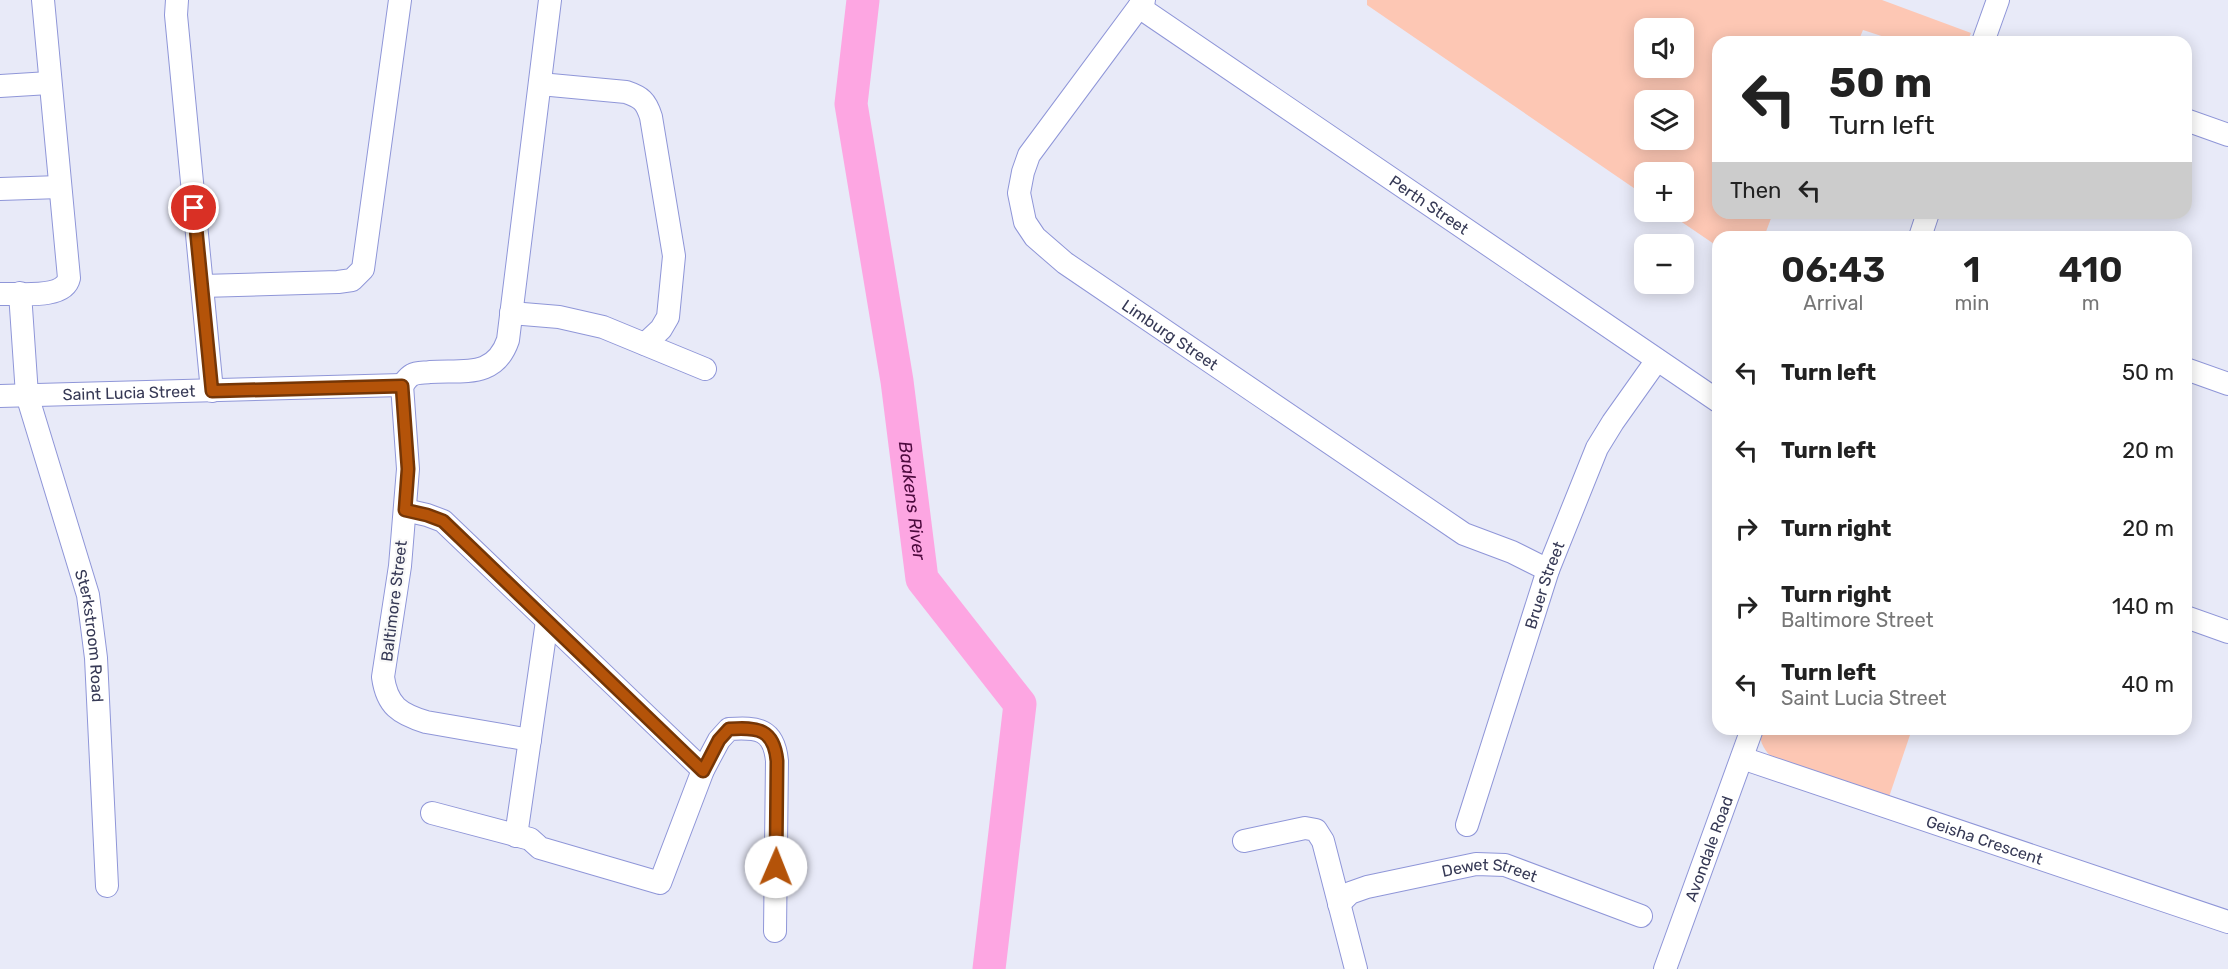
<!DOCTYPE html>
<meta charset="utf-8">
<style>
:root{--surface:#fff;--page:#f2f2f2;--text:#222;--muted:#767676}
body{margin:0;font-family:Rubik,sans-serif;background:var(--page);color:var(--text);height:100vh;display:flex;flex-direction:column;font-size:22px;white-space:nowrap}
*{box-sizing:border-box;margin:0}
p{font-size:20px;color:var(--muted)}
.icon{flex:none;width:33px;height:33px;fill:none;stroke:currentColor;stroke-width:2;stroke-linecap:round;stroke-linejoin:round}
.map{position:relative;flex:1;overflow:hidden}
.side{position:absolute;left:1712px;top:231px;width:480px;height:504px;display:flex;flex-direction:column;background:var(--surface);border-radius:18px;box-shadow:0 3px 15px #0003}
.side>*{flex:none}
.banner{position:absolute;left:1712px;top:36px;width:480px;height:183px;border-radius:18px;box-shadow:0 3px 15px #0003;background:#fff;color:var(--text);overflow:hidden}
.tools{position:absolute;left:1634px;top:18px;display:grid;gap:12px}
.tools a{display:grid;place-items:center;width:60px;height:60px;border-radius:12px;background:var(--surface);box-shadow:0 3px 15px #0003;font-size:30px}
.pin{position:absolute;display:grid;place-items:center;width:51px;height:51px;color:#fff;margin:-26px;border:3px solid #fff;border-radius:50%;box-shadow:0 2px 6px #0007}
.me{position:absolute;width:66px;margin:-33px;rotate:1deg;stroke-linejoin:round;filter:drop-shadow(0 0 4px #0008)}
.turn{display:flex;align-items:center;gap:21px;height:126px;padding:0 18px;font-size:27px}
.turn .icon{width:78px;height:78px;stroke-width:2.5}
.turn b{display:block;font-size:42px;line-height:51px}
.then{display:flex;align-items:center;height:57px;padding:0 18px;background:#0003;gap:12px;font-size:22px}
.eta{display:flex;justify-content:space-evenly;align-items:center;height:102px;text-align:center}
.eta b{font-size:36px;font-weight:600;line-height:42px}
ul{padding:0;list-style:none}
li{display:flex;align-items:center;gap:18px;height:78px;padding:0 18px}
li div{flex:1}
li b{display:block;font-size:22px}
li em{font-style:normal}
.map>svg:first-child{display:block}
</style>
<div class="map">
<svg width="2228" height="969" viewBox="0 0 2228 969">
<rect width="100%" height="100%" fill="#e8eaf8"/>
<g fill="#fdc7b4" fill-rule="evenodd">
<path d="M 1367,0 L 1882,0 L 1971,33 L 1967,42 L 1900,42 L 1863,30 L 1858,42 L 1718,42 L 1718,213 L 1773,213 L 1764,237 L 1718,237 L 1717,246 L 1667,212 L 1683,212 L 1683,172 L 1644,172 L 1644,195 L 1367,5 ZM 1644,28 L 1683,28 L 1683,68 L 1644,68 ZM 1644,100 L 1683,100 L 1683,140 L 1644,140 Z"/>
<path d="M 1760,729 L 1912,729 L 1889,797 L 1773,758 C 1764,751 1759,741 1760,729 Z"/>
</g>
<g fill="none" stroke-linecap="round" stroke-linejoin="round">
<path stroke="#fda6e2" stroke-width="33" id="s1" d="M 863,0 L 851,104 L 897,381 L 922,579 L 1020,704 L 989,969"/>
<defs>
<g id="street">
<path d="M 177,0 L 176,15 L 212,391"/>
<path id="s2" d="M 1144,0 L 1029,155 L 1023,172 L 1019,193 L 1025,222 L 1035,237 L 1065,263 L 1464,534 L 1512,552 L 1548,570"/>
<path id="s3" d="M 1139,7 L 1718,401"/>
<path d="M 1983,42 L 1998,0"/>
<path d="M 540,84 L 626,92 C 641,97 646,101 651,117 L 674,256 L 668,317 L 661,329 L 645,344"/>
<path d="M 0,86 L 49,83"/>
<path d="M 2186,120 L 2228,135"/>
<path d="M 0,189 L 60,187"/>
<path d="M 1920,237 L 1928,213"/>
<path d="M 202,286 L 338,282 L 352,280 L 363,269 L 400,0"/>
<path id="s4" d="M 20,293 L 27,395 L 88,595 L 96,658 L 107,886"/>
<path d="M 0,294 C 18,293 64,300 69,278 L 43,0"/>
<path d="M 511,313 L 559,317 L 603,327 L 705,369"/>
<path d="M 2186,369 L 2228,384"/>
<path d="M 402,385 C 405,382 408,377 412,375 C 417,372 425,373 430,372 C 465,370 495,378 508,340 L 550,0"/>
<path d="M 402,385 L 408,469 L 400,566 L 383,677 C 387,706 400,714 426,722 L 530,740"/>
<path id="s5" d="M 0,396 L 402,385"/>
<path d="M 405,510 L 427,515 L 443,521 L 703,770"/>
<path d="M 2186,617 L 2228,632"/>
<path id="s6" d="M 1742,758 L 2228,922"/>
<path d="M 432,813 L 530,839 L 540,848 L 660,883 L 703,770 L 719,740 L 729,729 C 758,727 774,729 777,761 L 775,931"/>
<path id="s7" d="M 1467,825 L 1548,570 L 1597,448 L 1613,422 L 1657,360"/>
<path d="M 516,836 L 547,621"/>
<path d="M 1244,841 L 1305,828 L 1316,830 L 1323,841 L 1356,969"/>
<path id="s8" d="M 1339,904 L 1350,893 L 1367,887 L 1476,864 L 1505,865 L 1641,916"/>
<path id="s9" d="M 1665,969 L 1752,729"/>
</g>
</defs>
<use href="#street" stroke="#8f96d8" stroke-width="24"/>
<use href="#street" stroke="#fff" stroke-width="22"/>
</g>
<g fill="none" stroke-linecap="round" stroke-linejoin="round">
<defs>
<path id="route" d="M 194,208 L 212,391 L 402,386 L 408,469 L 405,510 L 427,515 L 443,521 L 703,771 L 719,740 L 729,729 C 758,727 774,729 777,761 L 776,867"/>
</defs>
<use href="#route" stroke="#753606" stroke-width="15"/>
<use href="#route" stroke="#b45309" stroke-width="10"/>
</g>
<g text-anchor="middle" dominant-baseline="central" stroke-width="4.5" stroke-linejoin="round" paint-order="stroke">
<g font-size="16" fill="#363955" stroke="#f8f8f8">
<text stroke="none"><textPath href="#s3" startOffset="351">Perth Street</textPath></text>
<text stroke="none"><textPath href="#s2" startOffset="447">Limburg Street</textPath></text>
<text stroke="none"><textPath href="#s5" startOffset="129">Saint Lucia Street</textPath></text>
<text stroke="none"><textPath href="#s7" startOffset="252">Bruer Street</textPath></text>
<text transform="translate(394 601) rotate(-83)">Baltimore Street</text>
<text stroke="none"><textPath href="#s4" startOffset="352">Sterkstroom Road</textPath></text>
<text stroke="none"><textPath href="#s6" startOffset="256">Geisha Crescent</textPath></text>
<text stroke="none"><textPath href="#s9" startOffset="128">Avondale Road</textPath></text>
<text stroke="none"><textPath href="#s8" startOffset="159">Dewet Street</textPath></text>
</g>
<g font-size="18" font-style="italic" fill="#4c093d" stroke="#f8f8f8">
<text stroke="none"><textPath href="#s1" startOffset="506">Baakens River</textPath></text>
</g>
</g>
</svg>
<div class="tools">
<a><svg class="icon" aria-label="sound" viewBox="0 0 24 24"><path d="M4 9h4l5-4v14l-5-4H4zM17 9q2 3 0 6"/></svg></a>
<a><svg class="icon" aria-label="layers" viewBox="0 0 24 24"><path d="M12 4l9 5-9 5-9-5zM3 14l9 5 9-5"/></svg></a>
<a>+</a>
<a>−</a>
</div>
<div class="pin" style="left:194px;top:208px;background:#d93025"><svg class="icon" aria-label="arrive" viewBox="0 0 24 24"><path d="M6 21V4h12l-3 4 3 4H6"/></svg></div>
<svg class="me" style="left:776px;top:867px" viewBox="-20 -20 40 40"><circle r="19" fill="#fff"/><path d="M0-13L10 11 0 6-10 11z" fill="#b45309"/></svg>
<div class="banner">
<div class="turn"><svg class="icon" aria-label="left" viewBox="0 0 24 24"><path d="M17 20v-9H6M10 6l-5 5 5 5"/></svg><div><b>50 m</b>Turn left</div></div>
<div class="then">Then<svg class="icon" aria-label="left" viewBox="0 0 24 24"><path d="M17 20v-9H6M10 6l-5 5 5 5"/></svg></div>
</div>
<section class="side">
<div class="eta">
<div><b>06:43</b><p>Arrival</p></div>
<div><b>1</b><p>min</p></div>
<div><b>410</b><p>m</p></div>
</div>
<ul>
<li><svg class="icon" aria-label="left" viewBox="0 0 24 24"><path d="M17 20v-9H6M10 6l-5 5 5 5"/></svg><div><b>Turn left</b></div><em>50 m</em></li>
<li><svg class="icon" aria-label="left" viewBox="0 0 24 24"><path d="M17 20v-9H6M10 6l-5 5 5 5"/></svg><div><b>Turn left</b></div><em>20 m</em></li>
<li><svg class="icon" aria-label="right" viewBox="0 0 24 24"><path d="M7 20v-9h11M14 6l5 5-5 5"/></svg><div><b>Turn right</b></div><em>20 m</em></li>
<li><svg class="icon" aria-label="right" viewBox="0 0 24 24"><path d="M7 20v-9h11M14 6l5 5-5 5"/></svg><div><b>Turn right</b><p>Baltimore Street</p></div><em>140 m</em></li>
<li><svg class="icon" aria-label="left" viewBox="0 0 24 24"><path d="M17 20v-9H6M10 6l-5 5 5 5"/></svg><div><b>Turn left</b><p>Saint Lucia Street</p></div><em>40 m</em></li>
</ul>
</section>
</div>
